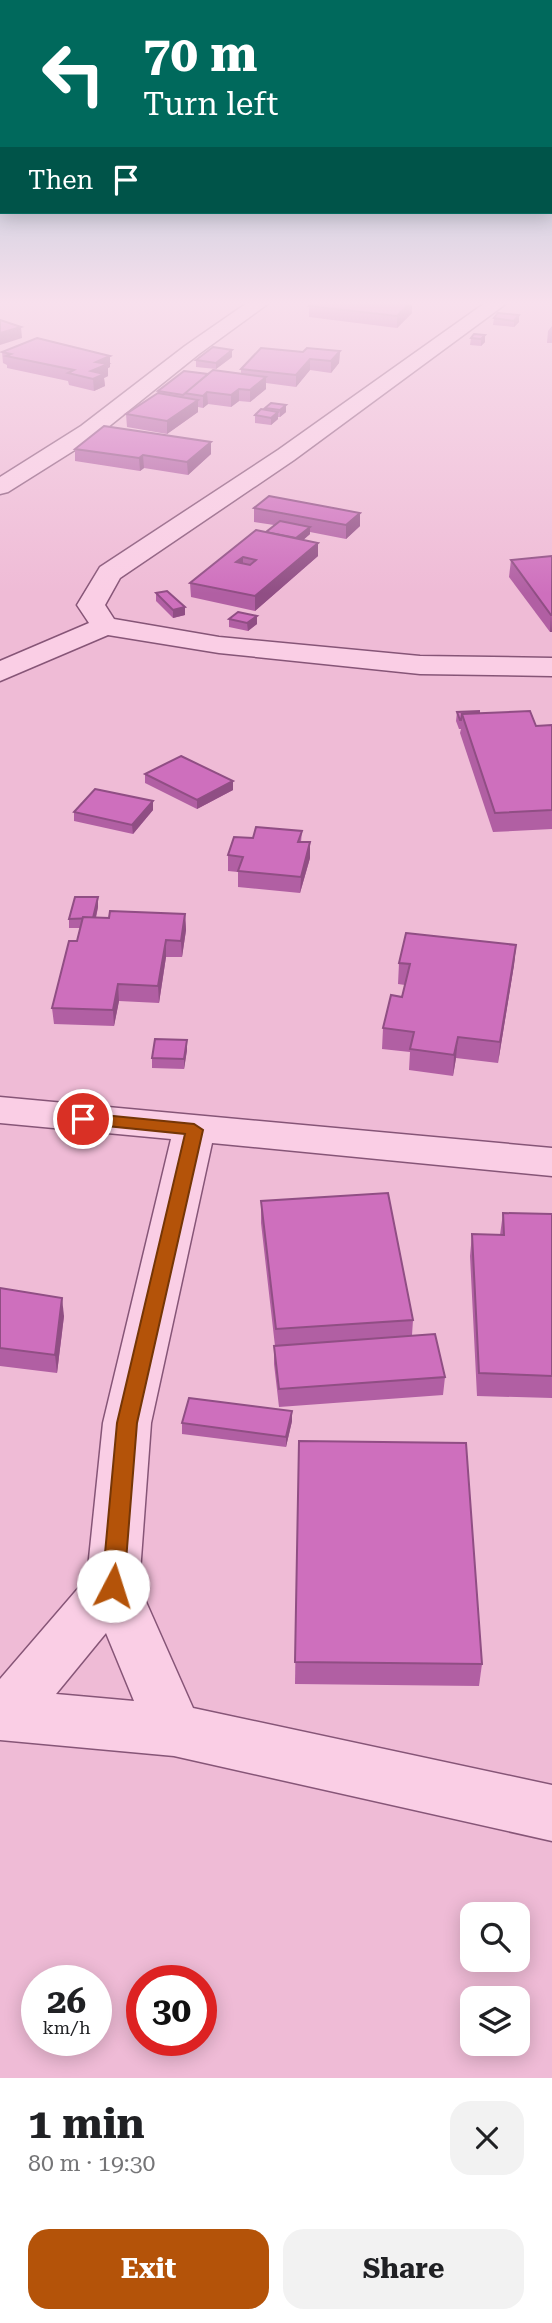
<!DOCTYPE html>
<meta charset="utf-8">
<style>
:root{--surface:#fff;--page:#f2f2f2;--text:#202124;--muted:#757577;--accent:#b45309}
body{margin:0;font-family:"Roboto Serif",serif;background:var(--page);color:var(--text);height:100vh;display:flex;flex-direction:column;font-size:26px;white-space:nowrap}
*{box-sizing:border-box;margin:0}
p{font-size:23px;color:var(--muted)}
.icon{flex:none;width:38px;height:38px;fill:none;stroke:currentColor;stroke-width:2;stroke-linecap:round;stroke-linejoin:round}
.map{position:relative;height:2078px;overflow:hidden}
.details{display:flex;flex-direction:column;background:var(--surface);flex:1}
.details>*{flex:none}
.banner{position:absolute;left:0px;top:0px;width:553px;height:214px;box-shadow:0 4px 18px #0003;background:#00695c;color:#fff;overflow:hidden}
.buttons{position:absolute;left:460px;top:1902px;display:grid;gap:14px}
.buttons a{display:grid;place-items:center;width:70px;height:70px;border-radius:14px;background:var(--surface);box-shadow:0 4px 18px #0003;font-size:35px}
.speed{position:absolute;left:21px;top:1965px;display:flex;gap:14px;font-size:35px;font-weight:700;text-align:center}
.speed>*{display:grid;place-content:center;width:91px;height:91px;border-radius:50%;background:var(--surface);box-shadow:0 4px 18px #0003;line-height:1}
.speed small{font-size:18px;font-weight:400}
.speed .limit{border:10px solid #d22;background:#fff;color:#111}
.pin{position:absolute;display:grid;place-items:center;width:60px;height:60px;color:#fff;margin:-30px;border:4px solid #fff;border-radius:50%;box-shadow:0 2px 7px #0007}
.me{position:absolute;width:77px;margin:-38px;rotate:5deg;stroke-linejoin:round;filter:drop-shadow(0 0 5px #0008)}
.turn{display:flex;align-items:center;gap:24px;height:147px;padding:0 28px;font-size:32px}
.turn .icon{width:91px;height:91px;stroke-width:2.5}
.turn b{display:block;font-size:49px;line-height:60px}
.then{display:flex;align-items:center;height:66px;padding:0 28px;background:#0003;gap:14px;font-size:26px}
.round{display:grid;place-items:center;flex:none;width:74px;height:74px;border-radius:21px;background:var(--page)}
.headline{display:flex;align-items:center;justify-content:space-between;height:119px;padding:0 28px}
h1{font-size:42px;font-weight:700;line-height:52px}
.action{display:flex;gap:14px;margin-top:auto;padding:14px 28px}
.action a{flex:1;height:80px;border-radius:21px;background:var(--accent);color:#fff;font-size:28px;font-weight:700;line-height:80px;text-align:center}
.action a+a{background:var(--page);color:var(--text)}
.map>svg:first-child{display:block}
</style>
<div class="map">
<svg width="552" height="2078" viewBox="0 0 552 2078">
<rect width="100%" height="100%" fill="#efbbd6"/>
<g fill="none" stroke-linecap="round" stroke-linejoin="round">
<defs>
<g id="minor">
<path d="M 247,303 L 269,303 L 199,354 L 97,436 L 8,492 L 0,494 L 0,477 L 81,426 L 185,346 Z"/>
<path d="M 485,303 L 507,303 L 294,460 L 120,578 L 105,605 L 114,619 L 219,637 L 420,656 L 552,658 L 552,676 L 420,674 L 219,653 L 108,635 L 0,681 L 0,661 L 89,623 L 77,605 L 100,567 L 278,450 Z"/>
<path d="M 0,1097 L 552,1148 L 552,1176 L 212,1143 L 151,1423 L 139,1586 L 193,1708 L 552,1785 L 552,1841 L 174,1756 L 0,1740 L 0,1679 L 87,1578 L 103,1423 L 171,1139 L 0,1123 ZM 106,1633 L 134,1701 L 56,1694 Z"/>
</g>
</defs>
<use href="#minor" stroke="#865577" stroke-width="3"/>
<use href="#minor" fill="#facee5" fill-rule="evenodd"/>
</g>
<g fill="#b15fa3">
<path d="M 309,306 L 412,313 L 397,328 L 309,317 Z"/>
<path d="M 519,315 L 519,322 L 514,327 L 493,325 L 494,318 Z"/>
<path d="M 552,326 L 552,343 L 547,343 L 548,331 Z"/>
<path d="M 485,335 L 485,342 L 481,346 L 470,345 L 471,338 Z"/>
<path d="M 232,350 L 232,357 L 216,369 L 196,367 L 196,360 Z"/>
<path d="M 340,351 L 339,363 L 331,373 L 310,370 L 296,387 L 266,383 L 266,389 L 250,402 L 239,401 L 231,407 L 208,404 L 203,408 L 198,407 L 198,412 L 167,434 L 127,427 L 126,414 L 158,394 L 158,391 L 208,374 L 241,374 L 241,369 L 303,352 Z"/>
<path d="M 2,352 L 110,367 L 108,368 L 108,376 L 104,378 L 105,386 L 94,391 L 69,385 L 68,381 L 7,368 L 7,365 L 3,363 Z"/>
<path d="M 286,405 L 286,412 L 280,417 L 278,417 L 278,419 L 271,425 L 255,423 L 255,415 L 265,410 L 265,408 Z"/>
<path d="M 211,442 L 211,454 L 188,475 L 144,468 L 140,471 L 75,461 L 75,449 Z"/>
<path d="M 254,508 L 360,526 L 346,539 L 310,532 L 310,534 L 303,540 L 318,543 L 318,556 L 255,611 L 191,597 L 190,583 L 266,532 L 274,525 L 254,522 Z"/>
<path d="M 552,556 L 552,632 L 550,632 L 509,577 L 511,560 Z"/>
<path d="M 156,593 L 185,615 L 173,618 L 156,601 Z"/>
<path d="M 257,616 L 257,624 L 248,631 L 229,627 L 229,619 Z"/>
<path d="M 457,712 L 479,713 L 536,726 L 552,725 L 552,829 L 493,832 L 460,733 L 461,729 L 459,729 L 456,721 Z"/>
<path d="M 145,774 L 233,790 L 197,809 L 145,783 Z"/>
<path d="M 153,810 L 133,834 L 74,821 L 74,812 Z"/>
<path d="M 302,831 L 301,842 L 310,842 L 310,858 L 300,893 L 238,887 L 238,872 L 228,871 L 228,855 L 253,838 Z"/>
<path d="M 98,907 L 96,918 L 109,918 L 185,914 L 186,930 L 182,957 L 166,957 L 159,1003 L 119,1001 L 114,1026 L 54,1024 L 52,1008 L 77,941 L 80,928 L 69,928 L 69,919 Z"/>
<path d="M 516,945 L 514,965 L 498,1063 L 456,1058 L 453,1076 L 409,1070 L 410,1052 L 382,1049 L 383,1028 L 402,997 L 405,985 L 398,984 L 399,963 Z"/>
<path d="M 187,1050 L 184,1069 L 152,1068 L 152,1058 Z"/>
<path d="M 261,1201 L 413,1320 L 412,1335 L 445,1377 L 443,1395 L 279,1407 L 274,1364 L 274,1346 L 275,1346 L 261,1223 Z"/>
<path d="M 503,1213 L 552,1214 L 552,1398 L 477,1396 L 470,1256 L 472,1234 L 500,1235 Z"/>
<path d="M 0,1288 L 64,1316 L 57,1373 L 0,1366 Z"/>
<path d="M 292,1411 L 292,1421 L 286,1447 L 182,1434 L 182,1423 Z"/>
<path d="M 299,1441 L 482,1664 L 479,1686 L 295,1684 Z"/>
</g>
<g fill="#904e84">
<path d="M 410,303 L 412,303 L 412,313 L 397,328 L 397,316 Z"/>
<path d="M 519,315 L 519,322 L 514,327 L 514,321 Z"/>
<path d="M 21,327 L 22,338 L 0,345 L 0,333 Z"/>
<path d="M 485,335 L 485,342 L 481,346 L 481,339 Z"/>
<path d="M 232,350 L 232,357 L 216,369 L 216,363 Z"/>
<path d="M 340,351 L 339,363 L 331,373 L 331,361 Z"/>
<path d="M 110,356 L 110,367 L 108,368 L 108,376 L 104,378 L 105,386 L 94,391 L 93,379 L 91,371 L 96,362 Z"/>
<path d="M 310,359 L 310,370 L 296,387 L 296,375 Z"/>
<path d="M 266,377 L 266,389 L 250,402 L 250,390 Z"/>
<path d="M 239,389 L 239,401 L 231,407 L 231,395 Z"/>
<path d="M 207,392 L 208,404 L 203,408 L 203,396 Z"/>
<path d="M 198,400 L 198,412 L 167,434 L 167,421 Z"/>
<path d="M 286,405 L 286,412 L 280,417 L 280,410 Z"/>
<path d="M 278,412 L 278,419 L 271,425 L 271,418 Z"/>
<path d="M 211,442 L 211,454 L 188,475 L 187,462 Z"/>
<path d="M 143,455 L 144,468 L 140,471 L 139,458 Z"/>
<path d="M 360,513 L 360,526 L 346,539 L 346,525 Z"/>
<path d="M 310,527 L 310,534 L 294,548 L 294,540 Z"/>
<path d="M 318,543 L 318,556 L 255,611 L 255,596 Z"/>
<path d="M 243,557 L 243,570 L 236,562 Z"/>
<path d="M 185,607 L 185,615 L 173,618 L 173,610 Z"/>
<path d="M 551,615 L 552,632 L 550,632 Z"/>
<path d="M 257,616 L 257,624 L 248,631 L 247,623 Z"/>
<path d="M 233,781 L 233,790 L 197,809 L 197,800 Z"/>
<path d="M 153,801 L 153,810 L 133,834 L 132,825 Z"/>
<path d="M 310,842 L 310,858 L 300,893 L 301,877 Z"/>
<path d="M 98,897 L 98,907 L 93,929 L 93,919 Z"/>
<path d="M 185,914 L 186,930 L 182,957 L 181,941 Z"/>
<path d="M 166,940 L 166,957 L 159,1003 L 158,986 Z"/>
<path d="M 516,945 L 514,965 L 498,1063 L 500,1042 Z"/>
<path d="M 118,984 L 119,1001 L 114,1026 L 113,1010 Z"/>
<path d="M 458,1037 L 456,1058 L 453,1076 L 454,1055 Z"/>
<path d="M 187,1040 L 187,1050 L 184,1069 L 184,1059 Z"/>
<path d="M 62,1298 L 64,1316 L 57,1373 L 55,1355 Z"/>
<path d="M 292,1411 L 292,1421 L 286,1447 L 286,1437 Z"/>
</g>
<g fill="#ce6fbd" stroke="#904e84" stroke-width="2" fill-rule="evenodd">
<path d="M 312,303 L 410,303 L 397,316 L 309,306 Z"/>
<path d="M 498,313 L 519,315 L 514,321 L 494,318 Z"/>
<path d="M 0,320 L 21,327 L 0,333 Z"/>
<path d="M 474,334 L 485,335 L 481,339 L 471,338 Z"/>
<path d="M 37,338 L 110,356 L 96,362 L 108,364 L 91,371 L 104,374 L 93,379 L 68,373 L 74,370 L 6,356 L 11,354 L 2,352 Z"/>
<path d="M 213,347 L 232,350 L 216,363 L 196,360 Z"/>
<path d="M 261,348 L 303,352 L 307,348 L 340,351 L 331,361 L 310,359 L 296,375 L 241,369 Z"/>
<path d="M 213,370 L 266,377 L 250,390 L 239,389 L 231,395 L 207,392 L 203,396 L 184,393 Z"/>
<path d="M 184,371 L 208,374 L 183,395 L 158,391 Z"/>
<path d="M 158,393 L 198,400 L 167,421 L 126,414 Z"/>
<path d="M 271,403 L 286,405 L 280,410 L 265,408 Z"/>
<path d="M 261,409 L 278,412 L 271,418 L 255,415 Z"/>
<path d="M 104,426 L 211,442 L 187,462 L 143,455 L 139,458 L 75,449 Z"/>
<path d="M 269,496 L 360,513 L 346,525 L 254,508 Z"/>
<path d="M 280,521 L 310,527 L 296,538 L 266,532 Z"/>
<path d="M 256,530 L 318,543 L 255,596 L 190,583 ZM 243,557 L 256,560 L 250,565 L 236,562 Z"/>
<path d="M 552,556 L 552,615 L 551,615 L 511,560 Z"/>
<path d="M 167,591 L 185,607 L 173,610 L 156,593 Z"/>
<path d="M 238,612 L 257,616 L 247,623 L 229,619 Z"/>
<path d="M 479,711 L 479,713 L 462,714 L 461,720 L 460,720 L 457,712 Z"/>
<path d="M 530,711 L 536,726 L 552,725 L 552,810 L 495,813 L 462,714 Z"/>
<path d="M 181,756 L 233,781 L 197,800 L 145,774 Z"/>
<path d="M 95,789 L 153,801 L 132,825 L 74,812 Z"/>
<path d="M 256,827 L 302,831 L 298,842 L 310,842 L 301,877 L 238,871 L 243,857 L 228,855 L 234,837 L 253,838 Z"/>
<path d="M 75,897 L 98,897 L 93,918 L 69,919 Z"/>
<path d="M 110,911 L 185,914 L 181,941 L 166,940 L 158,986 L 118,984 L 113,1010 L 52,1008 L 69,941 L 77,941 L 83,917 L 109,918 Z"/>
<path d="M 406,933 L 516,945 L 500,1042 L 458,1037 L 454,1055 L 410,1049 L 414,1032 L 383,1028 L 391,995 L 402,997 L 410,964 L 399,963 Z"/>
<path d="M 155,1039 L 187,1040 L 184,1059 L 152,1058 Z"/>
<path d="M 388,1193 L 413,1320 L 276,1329 L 261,1201 Z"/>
<path d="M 503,1213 L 552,1214 L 552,1376 L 479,1373 L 472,1234 L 504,1235 Z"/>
<path d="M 0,1288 L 62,1298 L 55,1355 L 0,1348 Z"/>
<path d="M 435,1334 L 445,1377 L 279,1389 L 274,1346 Z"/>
<path d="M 189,1398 L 292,1411 L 286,1437 L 182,1423 Z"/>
<path d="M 299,1441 L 466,1443 L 482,1664 L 295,1662 Z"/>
</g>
<linearGradient id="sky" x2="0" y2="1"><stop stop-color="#91b8cb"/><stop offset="0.51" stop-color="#f8e0ed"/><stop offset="1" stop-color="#f8e0ed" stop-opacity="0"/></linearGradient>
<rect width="552" height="594" fill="url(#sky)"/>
<path fill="#b45309" stroke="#753606" stroke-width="2" d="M 83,1113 L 194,1124 L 203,1130 L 137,1423 L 124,1586 L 120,1592 L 113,1595 L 105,1592 L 102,1586 L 117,1423 L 185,1134 L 77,1123 L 75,1119 Z"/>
</svg>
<div class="buttons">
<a><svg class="icon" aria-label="search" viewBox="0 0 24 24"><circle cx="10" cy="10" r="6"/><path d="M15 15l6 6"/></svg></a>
<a><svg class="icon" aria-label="layers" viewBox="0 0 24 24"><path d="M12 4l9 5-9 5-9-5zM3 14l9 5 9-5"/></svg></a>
</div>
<div class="speed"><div>26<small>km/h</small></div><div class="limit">30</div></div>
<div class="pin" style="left:83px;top:1119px;background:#d93025"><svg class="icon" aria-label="arrive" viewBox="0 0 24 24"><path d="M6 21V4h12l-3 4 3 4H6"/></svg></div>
<svg class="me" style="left:113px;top:1586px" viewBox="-20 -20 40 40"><circle r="19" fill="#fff"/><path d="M0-13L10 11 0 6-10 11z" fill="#b45309"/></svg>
<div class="banner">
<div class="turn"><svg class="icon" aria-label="left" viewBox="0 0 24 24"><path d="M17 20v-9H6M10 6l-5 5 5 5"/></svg><div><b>70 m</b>Turn left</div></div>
<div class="then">Then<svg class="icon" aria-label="arrive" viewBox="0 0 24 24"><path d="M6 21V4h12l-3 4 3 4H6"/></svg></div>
</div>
</div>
<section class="details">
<div class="headline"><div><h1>1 min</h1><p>80 m · 19:30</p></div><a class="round"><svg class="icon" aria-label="close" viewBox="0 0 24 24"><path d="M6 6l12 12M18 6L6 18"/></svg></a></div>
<div class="action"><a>Exit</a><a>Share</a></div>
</section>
